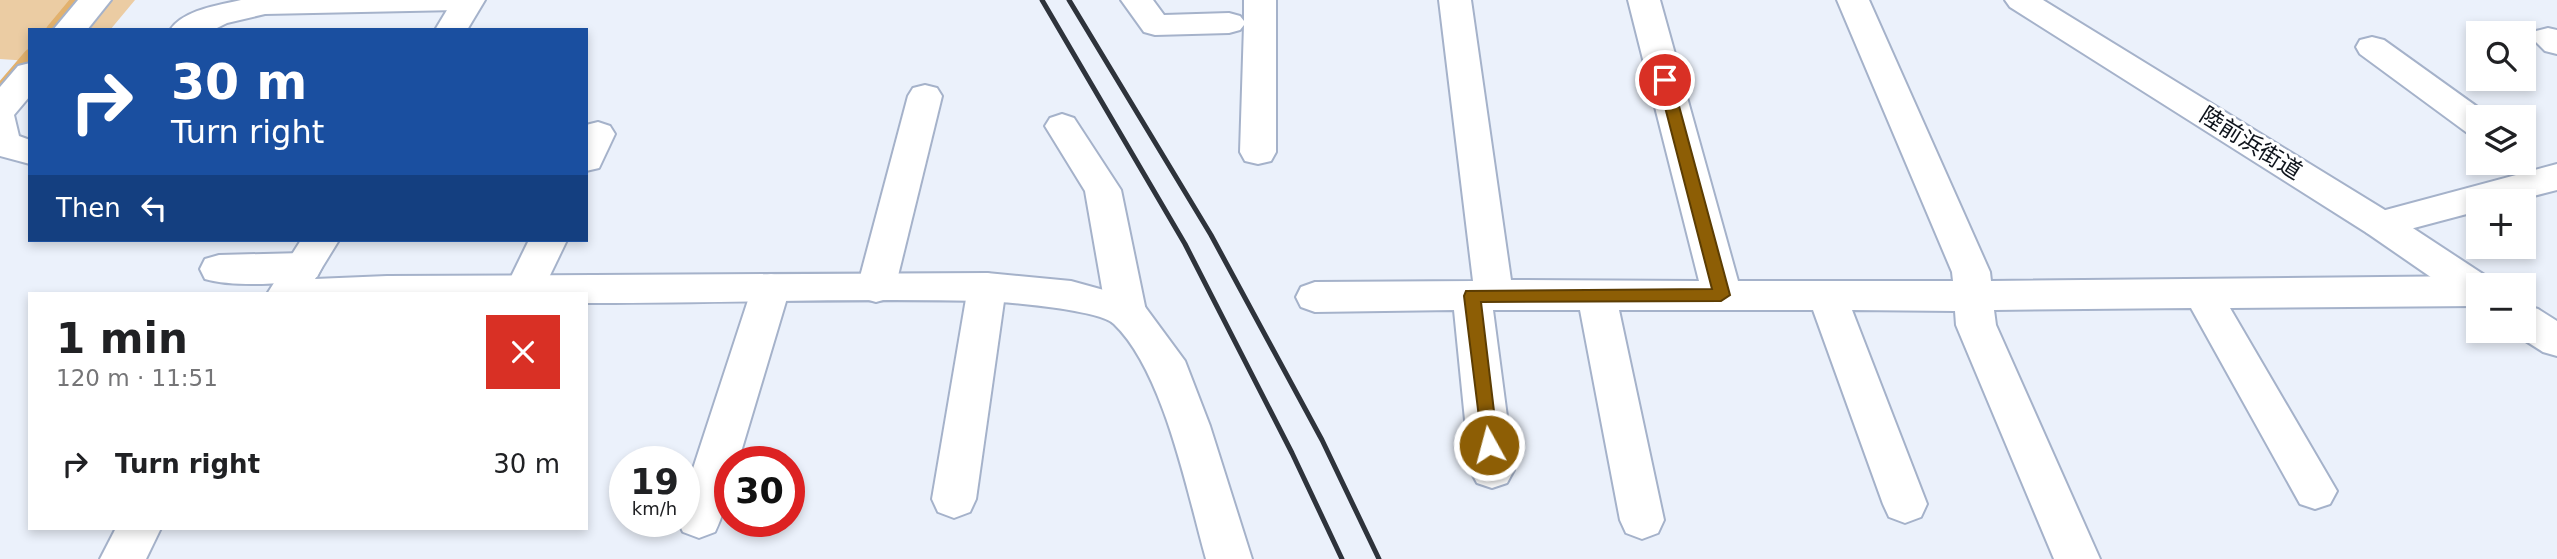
<!DOCTYPE html>
<meta charset="utf-8">
<style>
:root{--surface:#fff;--page:#f6f6f6;--text:#202124;--muted:#757577}
body{margin:0;font-family:"DejaVu Sans","Noto Sans JP",sans-serif;background:var(--page);color:var(--text);height:100vh;display:flex;flex-direction:column;font-size:26px;white-space:nowrap}
*{box-sizing:border-box;margin:0}
p{font-size:23px;color:var(--muted)}
.icon{flex:none;width:38px;height:38px;fill:none;stroke:currentColor;stroke-width:2;stroke-linecap:round;stroke-linejoin:round}
.map{position:relative;flex:1;overflow:hidden}
.panel{position:absolute;left:28px;top:292px;width:560px;height:238px;display:flex;flex-direction:column;background:var(--surface);border-radius:0px;box-shadow:0 4px 10px #0003}
.panel>*{flex:none}
.top-card{position:absolute;left:28px;top:28px;width:560px;height:214px;border-radius:0px;box-shadow:0 4px 10px #0003;background:#1a4fa0;color:#fff;overflow:hidden}
.tools{position:absolute;left:2466px;top:21px;display:grid;gap:14px}
.tools a{display:grid;place-items:center;width:70px;height:70px;border-radius:0px;background:var(--surface);box-shadow:0 4px 10px #0003;font-size:35px}
.speed{position:absolute;left:609px;top:446px;display:flex;gap:14px;font-size:35px;font-weight:700;text-align:center}
.speed>*{display:grid;place-content:center;width:91px;height:91px;border-radius:50%;background:var(--surface);box-shadow:0 4px 10px #0003;line-height:1}
.speed small{font-size:18px;font-weight:400}
.speed .limit{border:10px solid #d22;background:#fff;color:#111}
.pin{position:absolute;display:grid;place-items:center;width:60px;height:60px;color:#fff;margin:-30px;border:4px solid #fff;border-radius:50%;box-shadow:0 2px 7px #0007}
.me{position:absolute;width:77px;margin:-38px;rotate:353deg;stroke-linejoin:round;filter:drop-shadow(0 0 5px #0008)}
.turn{display:flex;align-items:center;gap:24px;height:147px;padding:0 28px;font-size:32px}
.turn .icon{width:91px;height:91px;stroke-width:2.5}
.turn b{display:block;font-size:49px;line-height:60px}
.then{display:flex;align-items:center;height:66px;padding:0 28px;background:#0003;gap:14px;font-size:26px}
.round{display:grid;place-items:center;flex:none;width:74px;height:74px;border-radius:0px;background:var(--page)}
.overview{display:flex;align-items:center;justify-content:space-between;height:119px;padding:0 28px}
h1{font-size:42px;font-weight:600;line-height:52px}
ul{padding:0;list-style:none}
li{display:flex;align-items:center;gap:21px;height:105px;padding:0 28px}
li div{flex:1}
li b{display:block;font-size:26px}
li em{font-style:normal}
.map>svg:first-child{display:block}
</style>
<div class="map">
<svg width="2557" height="559" viewBox="0 0 2557 559">
<rect width="100%" height="100%" fill="#ebf1fb"/>
<path fill="#ebcca3" d="M 0,0 L 135,0 L 110,30 L 30,30 L 30,61 L 0,59 Z"/>
<g fill="none" stroke-linecap="round" stroke-linejoin="round">
<g stroke="#e2b16d" stroke-width="12">
<path d="M 52,30 L 77,0"/>
<path d="M 0,90 L 30,55"/>
</g>
<defs>
<g id="minor">
<path d="M 78,0 L 111,0 L 87,30 L 53,30 Z"/>
<path d="M 241,0 L 474,0 L 469,7 L 458,10 L 265,14 L 227,23 L 213,30 L 170,30 C 183,10 219,5 241,0 Z"/>
<path d="M 1121,0 L 1153,0 L 1164,15 L 1229,13 L 1240,16 L 1244,21 L 1244,0 L 1276,0 L 1276,152 L 1271,161 L 1258,164 L 1245,161 L 1240,152 L 1244,25 L 1240,30 L 1229,33 L 1155,35 L 1144,32 Z"/>
<path d="M 1439,0 L 1471,0 L 1511,280 L 1699,281 L 1628,0 L 1660,0 L 1738,281 L 1953,281 L 1952,272 L 1837,0 L 1869,0 L 1990,272 L 1991,281 L 2478,276 L 2492,281 L 2494,285 L 2478,285 L 2478,306 L 2230,308 L 2337,491 L 2330,504 L 2315,509 L 2300,504 L 2191,308 L 1994,310 L 1996,325 L 2100,559 L 2054,559 L 1956,325 L 1955,311 L 1852,310 L 1927,504 L 1921,517 L 1905,523 L 1889,517 L 1883,504 L 1813,310 L 1619,310 L 1664,520 L 1658,533 L 1642,539 L 1626,533 L 1620,520 L 1580,310 L 1493,310 L 1514,470 L 1507,483 L 1492,488 L 1477,483 L 1470,470 L 1454,310 L 1315,312 L 1301,307 L 1296,297 L 1301,287 L 1315,282 L 1473,281 Z"/>
<path d="M 2548,28 L 2557,30 L 2557,54 L 2545,51 L 2532,38 L 2536,31 Z"/>
<path d="M 2372,37 L 2384,40 L 2490,116 L 2478,117 L 2478,136 L 2466,132 L 2360,54 L 2356,47 L 2360,40 Z"/>
<path d="M 30,63 L 30,96 L 14,115 L 19,136 L 30,140 L 30,164 L 0,156 L 0,87 L 18,66 Z"/>
<path d="M 925,85 L 937,88 L 942,96 L 895,288 L 890,298 L 876,302 L 862,298 L 857,288 L 908,96 L 913,88 Z"/>
<path d="M 1062,114 L 1074,118 L 1121,190 L 1146,311 L 1140,322 L 1126,326 L 1112,322 L 1106,311 L 1085,191 L 1045,126 L 1050,118 Z"/>
<path d="M 598,122 L 610,126 L 615,134 L 599,168 L 586,171 L 586,125 Z"/>
<path d="M 2557,164 L 2557,190 L 2514,201 L 2478,201 L 2478,211 L 2380,237 L 2367,233 L 2361,224 L 2367,215 Z"/>
<path d="M 529,240 L 567,240 L 541,294 L 507,294 L 505,289 Z"/>
<path d="M 303,253 L 317,257 L 322,267 L 317,277 C 290,285 232,287 205,279 L 200,269 L 205,259 L 219,255 Z"/>
<path d="M 987,273 L 1001,277 L 1006,287 L 976,499 L 970,512 L 954,518 L 938,512 L 932,499 L 968,287 L 973,277 Z"/>
<path d="M 771,274 L 785,278 L 790,288 L 738,462 L 730,462 C 730,488 726,509 715,532 L 699,538 L 683,532 L 678,522 L 684,522 L 684,496 L 752,288 L 757,278 Z"/>
<path d="M 116,528 L 161,528 L 146,559 L 100,559 Z"/>
</g>
<g id="tertiary">
<path d="M 453,0 L 485,0 L 467,30 L 435,30 Z"/>
<path d="M 2005,0 L 2043,0 L 2393,215 L 2492,280 L 2495,285 L 2478,285 L 2478,304 L 2464,300 L 2367,233 L 2010,7 Z"/>
<path d="M 301,240 L 339,240 L 315,279 L 387,276 L 987,273 L 1071,281 L 1140,300 L 1185,361 L 1210,426 L 1252,559 L 1206,559 C 1187,492 1164,372 1114,324 C 1100,310 1008,302 985,301 C 852,298 719,303 586,303 L 586,294 L 267,294 Z"/>
<path d="M 2524,305 L 2538,309 L 2557,321 L 2557,356 L 2543,352 L 2510,331 L 2524,331 Z"/>
</g>
</defs>
<use href="#minor" stroke="#a5b2ca" stroke-width="4"/>
<use href="#tertiary" stroke="#a5b2ca" stroke-width="4"/>
<use href="#minor" fill="#fff" fill-rule="evenodd"/>
<use href="#tertiary" fill="#fff" fill-rule="evenodd"/>
<g stroke="#2e333b" stroke-width="5">
<path d="M 1042,0 L 1185,244 L 1292,453 L 1342,559"/>
<path d="M 1069,0 L 1211,235 L 1322,440 L 1379,559"/>
</g>
</g>
<path fill="#8d5e05" stroke="#5c3d03" stroke-width="2" d="M 1665,76 L 1672,80 L 1730,295 L 1721,301 L 1481,302 L 1498,445 L 1495,450 L 1489,452 L 1483,450 L 1464,296 L 1466,291 L 1712,289 L 1658,80 Z"/>
<g text-anchor="middle" dominant-baseline="central" stroke-width="6" stroke-linejoin="round" paint-order="stroke">
<g font-size="23" fill="#0e131b" stroke="#fff">
<text transform="translate(2251 143) rotate(32)">陸前浜街道</text>
</g>
</g>
</svg>
<div class="tools">
<a><svg class="icon" aria-label="search" viewBox="0 0 24 24"><circle cx="10" cy="10" r="6"/><path d="M15 15l6 6"/></svg></a>
<a><svg class="icon" aria-label="layers" viewBox="0 0 24 24"><path d="M12 4l9 5-9 5-9-5zM3 14l9 5 9-5"/></svg></a>
<a>+</a>
<a>−</a>
</div>
<div class="speed"><div>19<small>km/h</small></div><div class="limit">30</div></div>
<div class="pin" style="left:1665px;top:80px;background:#d93025"><svg class="icon" aria-label="arrive" viewBox="0 0 24 24"><path d="M6 21V4h12l-3 4 3 4H6"/></svg></div>
<svg class="me" style="left:1489px;top:445px" viewBox="-20 -20 40 40"><circle r="17" fill="#8d5e05" stroke="#fff" stroke-width="3"/><path d="M0-11L8 9 0 5-8 9z" fill="#fff"/></svg>
<div class="top-card">
<div class="turn"><svg class="icon" aria-label="right" viewBox="0 0 24 24"><path d="M7 20v-9h11M14 6l5 5-5 5"/></svg><div><b>30 m</b>Turn right</div></div>
<div class="then">Then<svg class="icon" aria-label="left" viewBox="0 0 24 24"><path d="M17 20v-9H6M10 6l-5 5 5 5"/></svg></div>
</div>
<section class="panel">
<div class="overview"><div><h1>1 min</h1><p>120 m · 11:51</p></div><a class="round" style="background:#d93025;color:#fff"><svg class="icon" aria-label="close" viewBox="0 0 24 24"><path d="M6 6l12 12M18 6L6 18"/></svg></a></div>
<ul>
<li><svg class="icon" aria-label="right" viewBox="0 0 24 24"><path d="M7 20v-9h11M14 6l5 5-5 5"/></svg><div><b>Turn right</b></div><em>30 m</em></li>
</ul>
</section>
</div>
